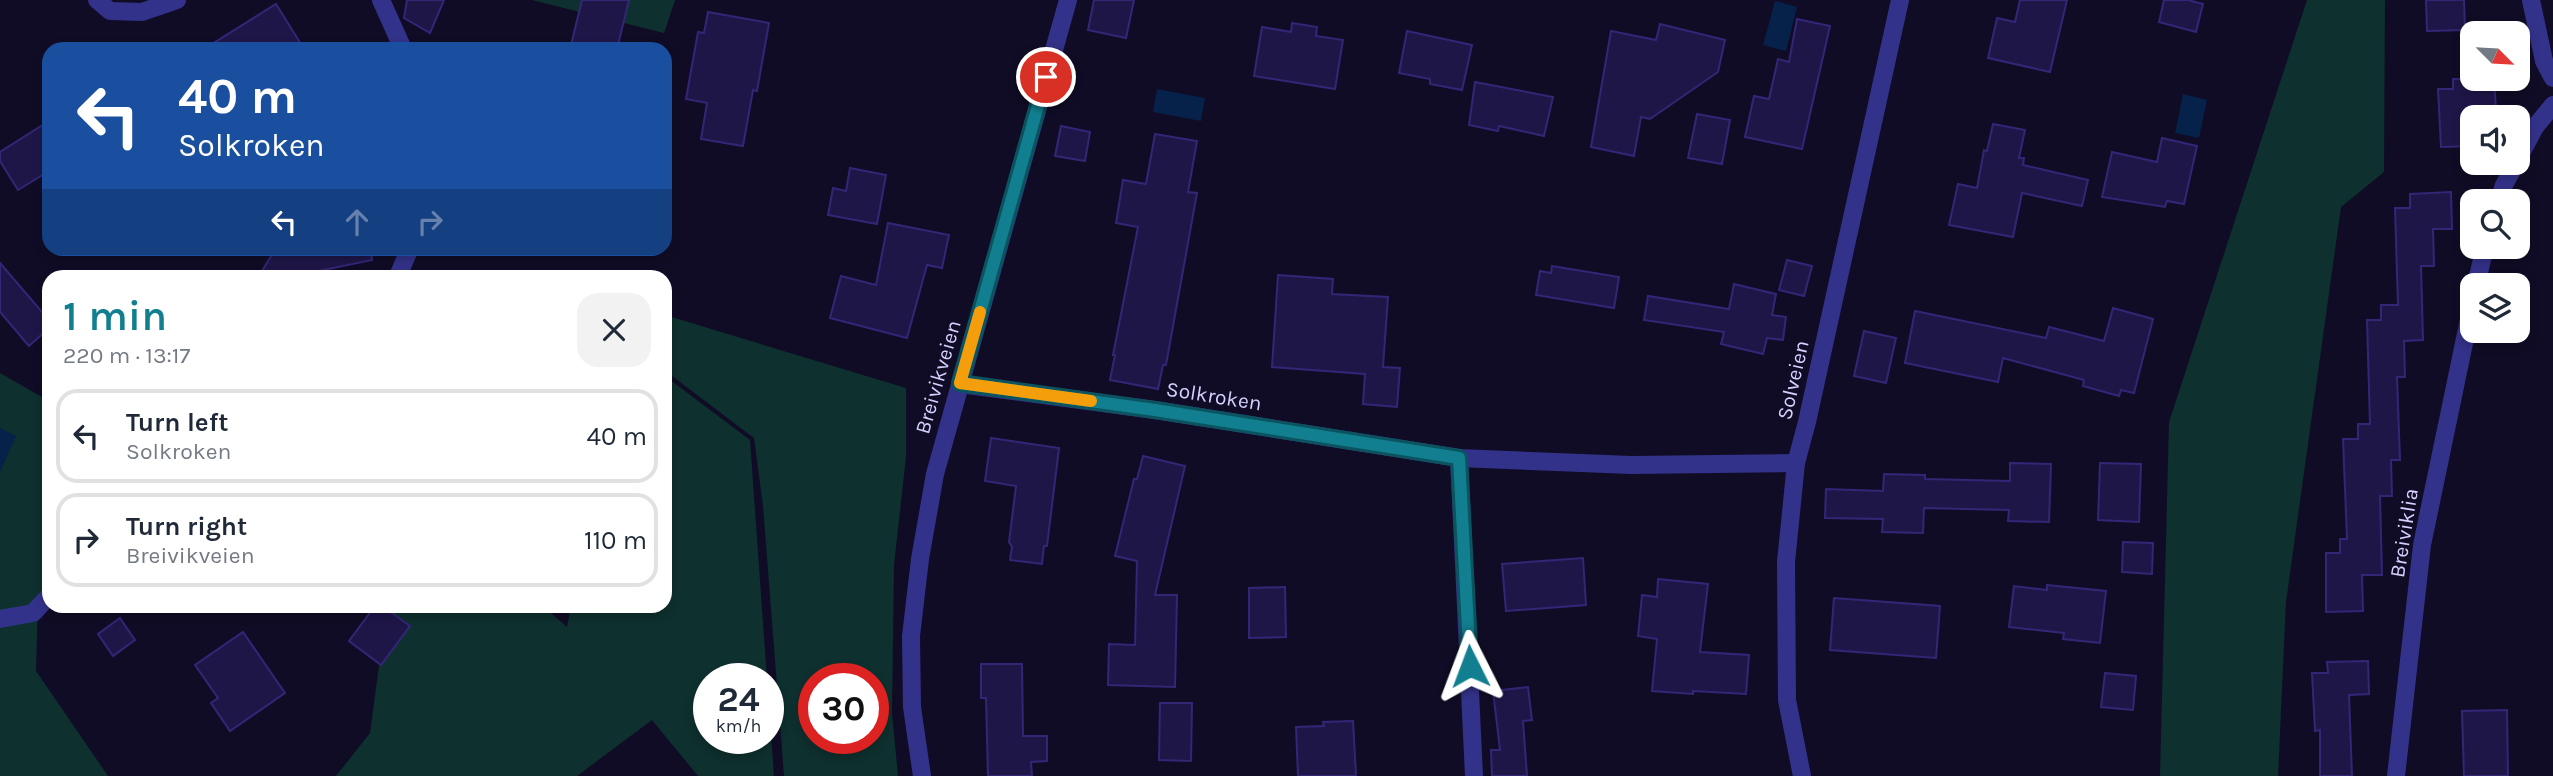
<!DOCTYPE html>
<meta charset="utf-8">
<style>
:root{--surface:#fff;--page:#f2f2f3;--text:#1f2937;--muted:#747a83;--line:#e0e1e3;--accent:#117f90}
body{margin:0;font-family:Karla,sans-serif;background:var(--page);color:var(--text);height:100vh;display:flex;flex-direction:column;font-size:26px;white-space:nowrap}
*{box-sizing:border-box;margin:0}
p{font-size:23px;color:var(--muted)}
.icon{flex:none;width:38px;height:38px;fill:none;stroke:currentColor;stroke-width:2;stroke-linecap:round;stroke-linejoin:round}
.map{position:relative;flex:1;overflow:hidden}
.details{position:absolute;left:42px;top:270px;width:630px;height:343px;display:flex;flex-direction:column;background:var(--surface);border-radius:21px;box-shadow:0 4px 10px #0003}
.details>*{flex:none}
.guide{position:absolute;left:42px;top:42px;width:630px;height:214px;border-radius:21px;box-shadow:0 4px 10px #0003;background:#1a4fa0;color:#fff;overflow:hidden}
.needle{width:46px;rotate:114deg}
.controls{position:absolute;left:2460px;top:21px;display:grid;gap:14px}
.controls a{display:grid;place-items:center;width:70px;height:70px;border-radius:14px;background:var(--surface);box-shadow:0 4px 10px #0003;font-size:35px}
.speed{position:absolute;left:693px;top:663px;display:flex;gap:14px;font-size:35px;font-weight:700;text-align:center}
.speed>*{display:grid;place-content:center;width:91px;height:91px;border-radius:50%;background:var(--surface);box-shadow:0 4px 10px #0003;line-height:1}
.speed small{font-size:18px;font-weight:400}
.speed .limit{border:10px solid #d22;background:#fff;color:#111}
.pin{position:absolute;display:grid;place-items:center;width:60px;height:60px;color:#fff;margin:-30px;border:4px solid #fff;border-radius:50%;box-shadow:0 2px 7px #0007}
.me{position:absolute;width:77px;margin:-38px;rotate:357deg;stroke-linejoin:round;filter:drop-shadow(0 0 5px #0008)}
.turn{display:flex;align-items:center;gap:24px;height:147px;padding:0 21px;font-size:32px}
.turn .icon{width:91px;height:91px;stroke-width:2.5}
.turn b{display:block;font-size:49px;line-height:60px}
.lanes{display:flex;align-items:center;height:66px;padding:0 21px;background:#0003;justify-content:center;gap:35px;direction:ltr}
.lanes .off{opacity:.35}
.round{display:grid;place-items:center;flex:none;width:74px;height:74px;border-radius:21px;background:var(--page)}
.head{display:flex;align-items:center;justify-content:space-between;height:119px;padding:0 21px}
h1{font-size:42px;font-weight:600;line-height:52px;color:var(--accent)}
ul{padding:0;list-style:none}
li{display:flex;align-items:center;gap:21px;height:94px;margin:0 14px 10px;padding:0 7px;border:4px solid var(--line);border-radius:21px}
li div{flex:1}
li b{display:block;font-size:26px}
li em{font-style:normal}
.map>svg:first-child{display:block}
</style>
<div class="map">
<svg width="2553" height="776" viewBox="0 0 2553 776">
<rect width="100%" height="100%" fill="#100c26"/>
<g fill="#0e302e" fill-rule="evenodd">
<path d="M 532,0 L 675,0 L 664,33 Z"/>
<path d="M 2307,0 L 2385,0 L 2384,172 L 2341,207 L 2286,602 L 2278,776 L 2160,776 L 2169,422 Z"/>
<path d="M 665,315 L 906,388 L 906,457 L 894,565 L 892,713 L 898,776 L 784,776 L 763,506 L 754,438 L 668,373 L 665,373 ZM 814,679 L 873,679 L 873,738 L 814,738 Z"/>
<path d="M 0,373 L 49,401 L 49,591 L 38,598 L 36,671 L 108,776 L 0,776 Z"/>
<path d="M 665,376 L 750,440 L 767,679 L 709,679 L 709,738 L 768,738 L 768,695 L 774,776 L 698,776 L 652,720 L 577,776 L 336,776 L 370,733 L 387,606 L 543,606 L 567,627 L 571,606 L 665,606 Z"/>
</g>
<g fill="#06214a">
<path d="M 1775,1 L 1797,7 L 1786,51 L 1763,45 Z"/>
<path d="M 1157,89 L 1205,98 L 1201,121 L 1153,112 Z"/>
<path d="M 2183,94 L 2207,100 L 2199,138 L 2175,133 Z"/>
<path d="M 0,428 L 16,436 L 0,472 Z"/>
</g>
<g fill="#1f1648" stroke="#342677" stroke-width="2">
<path d="M 407,0 L 444,0 L 430,33 L 404,18 Z"/>
<path d="M 582,0 L 629,0 L 617,49 L 570,49 Z"/>
<path d="M 1094,0 L 1134,0 L 1126,38 L 1088,30 Z"/>
<path d="M 2020,0 L 2067,0 L 2050,72 L 1988,58 L 1997,18 L 2015,22 Z"/>
<path d="M 2164,0 L 2188,0 L 2203,4 L 2196,32 L 2159,22 Z"/>
<path d="M 2426,0 L 2464,0 L 2465,30 L 2427,31 Z"/>
<path d="M 276,4 L 304,49 L 204,49 Z"/>
<path d="M 708,12 L 769,23 L 757,91 L 753,90 L 743,146 L 701,139 L 707,103 L 686,99 L 698,32 L 704,33 Z"/>
<path d="M 1797,19 L 1830,26 L 1802,149 L 1745,137 L 1754,96 L 1769,99 L 1778,59 L 1789,62 Z"/>
<path d="M 1292,23 L 1317,27 L 1316,36 L 1343,40 L 1335,89 L 1254,76 L 1262,27 L 1291,32 Z"/>
<path d="M 1660,24 L 1725,40 L 1718,72 L 1650,119 L 1641,117 L 1634,156 L 1591,147 L 1611,31 L 1656,40 Z"/>
<path d="M 1407,31 L 1472,45 L 1462,90 L 1430,84 L 1430,79 L 1399,73 Z"/>
<path d="M 2453,79 L 2494,79 L 2496,109 L 2476,110 L 2477,117 L 2473,117 L 2473,146 L 2441,147 L 2438,89 L 2453,89 Z"/>
<path d="M 1475,82 L 1553,97 L 1544,136 L 1499,126 L 1498,131 L 1469,125 Z"/>
<path d="M 1697,114 L 1730,120 L 1722,164 L 1688,158 Z"/>
<path d="M 49,121 L 49,171 L 18,190 L 0,161 L 0,152 Z"/>
<path d="M 1993,124 L 2025,130 L 2019,158 L 2024,158 L 2023,165 L 2088,180 L 2082,206 L 2022,193 L 2013,237 L 1949,225 L 1958,184 L 1977,188 L 1984,150 L 1987,151 Z"/>
<path d="M 1061,126 L 1090,132 L 1085,161 L 1055,156 Z"/>
<path d="M 1155,134 L 1197,141 L 1188,192 L 1197,193 L 1166,365 L 1163,365 L 1158,389 L 1110,380 L 1115,355 L 1113,355 L 1138,227 L 1116,223 L 1123,180 L 1146,184 Z"/>
<path d="M 2162,138 L 2197,146 L 2184,204 L 2167,201 L 2165,207 L 2102,197 L 2112,152 L 2157,162 Z"/>
<path d="M 850,168 L 886,175 L 877,224 L 828,215 L 833,188 L 846,191 Z"/>
<path d="M 2451,192 L 2452,229 L 2433,229 L 2434,266 L 2421,266 L 2423,340 L 2404,341 L 2405,377 L 2397,377 L 2400,460 L 2391,460 L 2392,496 L 2380,496 L 2382,575 L 2362,575 L 2363,611 L 2326,612 L 2326,553 L 2340,553 L 2340,539 L 2347,539 L 2343,439 L 2358,439 L 2358,424 L 2370,424 L 2367,320 L 2381,320 L 2381,305 L 2398,305 L 2395,208 L 2410,208 L 2410,194 Z"/>
<path d="M 888,223 L 949,235 L 942,268 L 927,265 L 907,338 L 830,318 L 841,276 L 876,285 Z"/>
<path d="M 276,248 L 371,248 L 372,260 L 314,272 L 311,276 L 259,276 Z"/>
<path d="M 1787,260 L 1812,266 L 1804,296 L 1779,290 Z"/>
<path d="M 0,263 L 49,320 L 49,328 L 29,346 L 0,312 Z"/>
<path d="M 1552,266 L 1619,277 L 1614,308 L 1536,295 L 1540,271 L 1551,273 Z"/>
<path d="M 1278,275 L 1333,279 L 1332,294 L 1388,297 L 1383,367 L 1400,368 L 1397,407 L 1363,404 L 1365,374 L 1272,367 Z"/>
<path d="M 1734,284 L 1776,294 L 1772,315 L 1786,317 L 1783,340 L 1767,338 L 1763,354 L 1721,344 L 1724,332 L 1644,320 L 1648,296 L 1729,309 Z"/>
<path d="M 2113,308 L 2153,319 L 2134,393 L 2121,390 L 2119,396 L 2083,386 L 2084,380 L 2003,358 L 1998,382 L 1905,363 L 1915,311 L 2046,338 L 2049,327 L 2104,341 Z"/>
<path d="M 1864,331 L 1896,338 L 1886,383 L 1854,376 Z"/>
<path d="M 991,438 L 1059,448 L 1047,546 L 1044,546 L 1042,564 L 1010,560 L 1012,547 L 1009,542 L 1016,486 L 985,481 Z"/>
<path d="M 1143,456 L 1185,466 L 1155,595 L 1177,595 L 1175,687 L 1108,685 L 1109,644 L 1135,645 L 1137,561 L 1115,556 L 1134,479 L 1137,479 Z"/>
<path d="M 2010,463 L 2051,464 L 2049,522 L 2008,521 L 2009,510 L 1924,508 L 1923,533 L 1882,532 L 1883,519 L 1825,518 L 1826,489 L 1883,491 L 1884,474 L 1925,475 L 1925,479 L 2010,481 Z"/>
<path d="M 2100,463 L 2141,464 L 2139,522 L 2098,520 Z"/>
<path d="M 2123,542 L 2153,543 L 2152,574 L 2122,572 Z"/>
<path d="M 1583,558 L 1586,605 L 1506,611 L 1502,564 Z"/>
<path d="M 1658,579 L 1708,584 L 1700,652 L 1749,655 L 1746,694 L 1693,691 L 1693,694 L 1652,691 L 1657,639 L 1638,636 L 1642,595 L 1657,597 Z"/>
<path d="M 2047,585 L 2106,591 L 2100,643 L 2063,639 L 2064,633 L 2009,627 L 2014,586 L 2047,590 Z"/>
<path d="M 1285,587 L 1286,637 L 1249,638 L 1249,588 Z"/>
<path d="M 1834,598 L 1940,606 L 1936,658 L 1830,650 Z"/>
<path d="M 375,606 L 382,606 L 410,626 L 381,665 L 349,641 Z"/>
<path d="M 120,618 L 135,640 L 113,656 L 98,634 Z"/>
<path d="M 243,632 L 285,693 L 230,731 L 211,703 L 218,698 L 195,665 Z"/>
<path d="M 2368,661 L 2369,694 L 2349,695 L 2352,776 L 2320,776 L 2320,730 L 2315,731 L 2312,673 L 2328,673 L 2327,662 Z"/>
<path d="M 981,664 L 1022,664 L 1023,736 L 1047,736 L 1047,761 L 1031,762 L 1032,776 L 988,776 L 986,698 L 981,698 Z"/>
<path d="M 2105,673 L 2136,676 L 2133,710 L 2101,707 Z"/>
<path d="M 1528,687 L 1532,720 L 1523,721 L 1527,776 L 1492,776 L 1491,750 L 1500,750 L 1493,691 Z"/>
<path d="M 1160,703 L 1192,703 L 1191,761 L 1159,760 Z"/>
<path d="M 2507,710 L 2508,776 L 2464,776 L 2462,711 Z"/>
<path d="M 1353,721 L 1356,776 L 1298,776 L 1296,727 L 1324,726 L 1323,722 Z"/>
</g>
<g fill="none" stroke-linecap="round" stroke-linejoin="round">
<g stroke="#33328a" stroke-width="18">
<path d="M 97,0 L 110,11 L 142,12 L 177,0"/>
<path d="M 381,0 L 403,49"/>
<path d="M 2531,0 L 2544,61 L 2553,78"/>
<path d="M 2518,159 L 2535,127 L 2553,105"/>
<path d="M 2499,201 L 2504,185 L 2516,163"/>
<path d="M 398,276 L 410,248"/>
<path d="M 2476,285 L 2485,247"/>
<path d="M 960,384 L 1155,410 L 1459,458 L 1631,465 L 1796,463"/>
<path d="M 1459,458 L 1474,776"/>
<path d="M 0,619 L 33,613 L 49,596"/>
<path d="M 922,776 L 912,707 L 911,636 L 920,559 L 935,474 L 1068,0"/>
<path d="M 1802,776 L 1787,700 L 1786,562 L 1796,463 L 1807,422 L 1900,0"/>
<path d="M 2396,776 L 2422,545 L 2473,300"/>
</g>
</g>
<g fill="none" stroke-linecap="round" stroke-linejoin="round">
<defs>
<path id="route" d="M 1046,77 L 960,383 L 1155,410 L 1459,458 L 1470,666"/>
</defs>
<use href="#route" stroke="#0b535e" stroke-width="18"/>
<use href="#route" stroke="#117f90" stroke-width="12"/>
<path stroke="#f59e0b" stroke-width="12" d="M 980,312 L 960,383 L 1091,401"/>
</g>
<g text-anchor="middle" dominant-baseline="central" stroke-width="7" stroke-linejoin="round" paint-order="stroke">
<g font-size="21" fill="#d5d1ff" stroke="#100c26">
<text transform="translate(938 377) rotate(-74)">Breivikveien</text>
<text transform="translate(1793 380) rotate(-77)">Solveien</text>
<text transform="translate(1214 396) rotate(9)">Solkroken</text>
<text transform="translate(2404 533) rotate(-81)">Breiviklia</text>
</g>
</g>
</svg>
<div class="controls">
<a><svg class="needle" viewBox="-14 -14 28 28"><path d="M0-13l5 13h-10z" fill="#e53935"/><path d="M0 13l5-13h-10z" fill="#747a83"/></svg></a>
<a><svg class="icon" aria-label="sound" viewBox="0 0 24 24"><path d="M4 9h4l5-4v14l-5-4H4zM17 9q2 3 0 6"/></svg></a>
<a><svg class="icon" aria-label="search" viewBox="0 0 24 24"><circle cx="10" cy="10" r="6"/><path d="M15 15l6 6"/></svg></a>
<a><svg class="icon" aria-label="layers" viewBox="0 0 24 24"><path d="M12 4l9 5-9 5-9-5zM3 14l9 5 9-5"/></svg></a>
</div>
<div class="speed"><div>24<small>km/h</small></div><div class="limit">30</div></div>
<div class="pin" style="left:1046px;top:77px;background:#d93025"><svg class="icon" aria-label="arrive" viewBox="0 0 24 24"><path d="M6 21V4h12l-3 4 3 4H6"/></svg></div>
<svg class="me" style="left:1470px;top:666px" viewBox="-20 -20 40 40"><path d="M0-17L14 15 0 8-14 15z" fill="#117f90" stroke="#fff" stroke-width="4"/></svg>
<div class="guide">
<div class="turn"><svg class="icon" aria-label="left" viewBox="0 0 24 24"><path d="M17 20v-9H6M10 6l-5 5 5 5"/></svg><div><b>40 m</b>Solkroken</div></div>
<div class="lanes"><svg class="icon" aria-label="left" viewBox="0 0 24 24"><path d="M17 20v-9H6M10 6l-5 5 5 5"/></svg><svg class="icon off" aria-label="ahead" viewBox="0 0 24 24"><path d="M12 20V5M6 11l6-6 6 6"/></svg><svg class="icon off" aria-label="right" viewBox="0 0 24 24"><path d="M7 20v-9h11M14 6l5 5-5 5"/></svg></div>
</div>
<section class="details">
<div class="head"><div><h1>1 min</h1><p>220 m · 13:17</p></div><a class="round"><svg class="icon" aria-label="close" viewBox="0 0 24 24"><path d="M6 6l12 12M18 6L6 18"/></svg></a></div>
<ul>
<li><svg class="icon" aria-label="left" viewBox="0 0 24 24"><path d="M17 20v-9H6M10 6l-5 5 5 5"/></svg><div><b>Turn left</b><p>Solkroken</p></div><em>40 m</em></li>
<li><svg class="icon" aria-label="right" viewBox="0 0 24 24"><path d="M7 20v-9h11M14 6l5 5-5 5"/></svg><div><b>Turn right</b><p>Breivikveien</p></div><em>110 m</em></li>
</ul>
</section>
</div>
